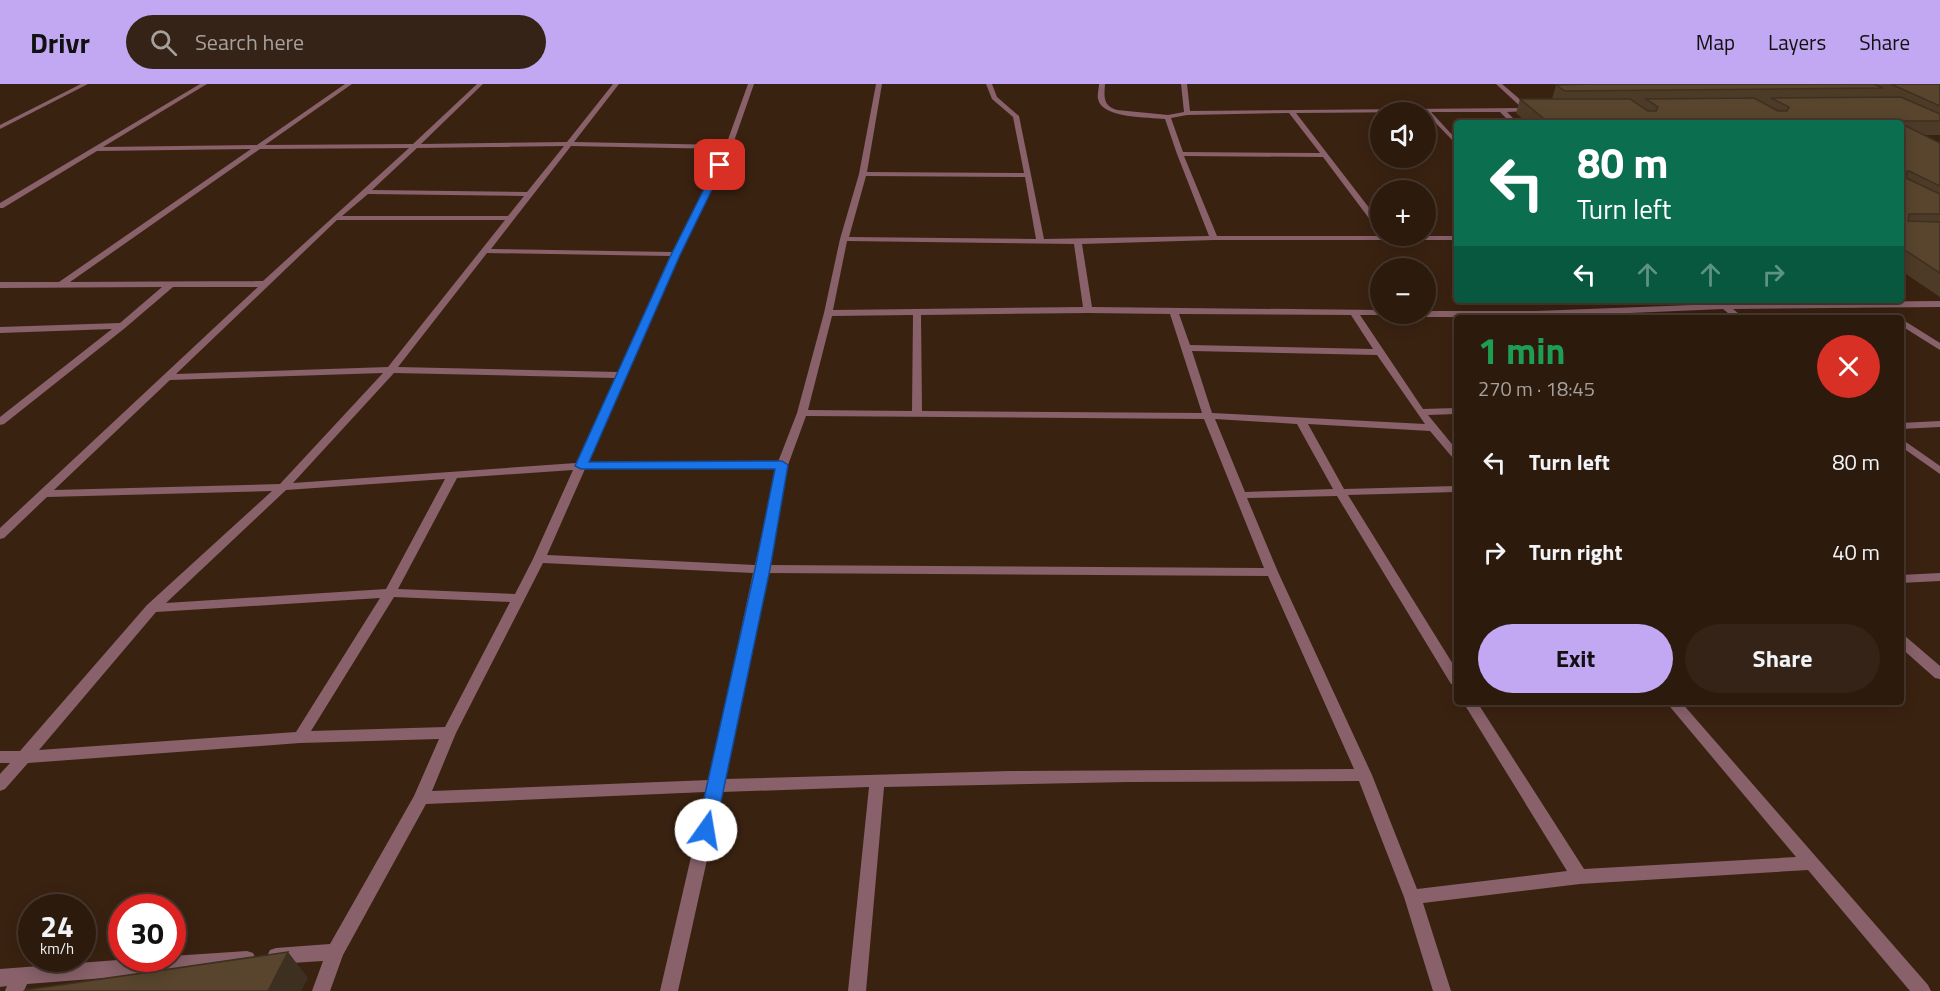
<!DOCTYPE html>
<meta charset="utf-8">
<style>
:root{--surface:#2c1a0d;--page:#342316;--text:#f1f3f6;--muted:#a6a19d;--line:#48382e;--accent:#c2a8f2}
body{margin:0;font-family:"Titillium Web",sans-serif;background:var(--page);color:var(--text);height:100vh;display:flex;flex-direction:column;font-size:22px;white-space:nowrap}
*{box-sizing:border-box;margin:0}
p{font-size:20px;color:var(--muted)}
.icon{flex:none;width:33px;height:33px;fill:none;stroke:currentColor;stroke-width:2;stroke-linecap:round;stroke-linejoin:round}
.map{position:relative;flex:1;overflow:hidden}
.drawer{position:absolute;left:1454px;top:231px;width:450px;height:390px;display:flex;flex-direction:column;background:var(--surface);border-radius:6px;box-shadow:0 3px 15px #0003,0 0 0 2px var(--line)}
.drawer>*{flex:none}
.top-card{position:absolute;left:1454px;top:36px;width:450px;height:183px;border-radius:6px;box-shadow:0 3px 15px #0003,0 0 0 2px var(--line);background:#0b6e4f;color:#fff;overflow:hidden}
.fabs{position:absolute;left:1370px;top:18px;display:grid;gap:12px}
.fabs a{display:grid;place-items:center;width:66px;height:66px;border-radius:50%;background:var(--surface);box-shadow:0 3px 15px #0003,0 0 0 2px var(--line);font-size:30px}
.speed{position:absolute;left:18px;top:810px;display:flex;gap:12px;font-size:30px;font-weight:700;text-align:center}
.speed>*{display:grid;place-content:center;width:78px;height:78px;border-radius:50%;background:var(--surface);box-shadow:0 3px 15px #0003,0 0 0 2px var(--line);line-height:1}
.speed small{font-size:15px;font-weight:400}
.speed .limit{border:9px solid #d22;background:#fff;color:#111}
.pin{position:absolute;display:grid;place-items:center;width:51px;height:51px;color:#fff;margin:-26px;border-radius:12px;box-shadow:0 3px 9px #0006}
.me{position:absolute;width:66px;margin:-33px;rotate:13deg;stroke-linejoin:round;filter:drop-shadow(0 0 4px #0008)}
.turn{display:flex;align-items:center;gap:21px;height:126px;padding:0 24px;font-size:27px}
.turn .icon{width:78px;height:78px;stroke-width:2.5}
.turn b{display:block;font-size:42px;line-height:51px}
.lanes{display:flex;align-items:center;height:57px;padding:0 24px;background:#0003;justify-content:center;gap:30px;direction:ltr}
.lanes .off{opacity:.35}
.round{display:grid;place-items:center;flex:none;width:63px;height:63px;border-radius:32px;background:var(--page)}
.headline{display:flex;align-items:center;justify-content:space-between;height:102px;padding:0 24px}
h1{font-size:36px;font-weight:700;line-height:45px;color:#1e9e55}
.action{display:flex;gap:12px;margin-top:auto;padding:12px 24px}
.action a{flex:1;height:69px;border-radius:36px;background:var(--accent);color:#111;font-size:24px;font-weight:700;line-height:69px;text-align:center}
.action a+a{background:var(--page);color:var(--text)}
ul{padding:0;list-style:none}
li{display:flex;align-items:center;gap:18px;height:90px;padding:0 24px}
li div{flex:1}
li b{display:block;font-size:22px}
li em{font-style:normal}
header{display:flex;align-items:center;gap:36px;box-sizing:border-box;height:84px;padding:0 30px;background:var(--accent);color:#111}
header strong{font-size:28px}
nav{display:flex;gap:33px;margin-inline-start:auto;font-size:21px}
.search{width:420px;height:54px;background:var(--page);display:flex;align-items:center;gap:15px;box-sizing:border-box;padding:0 21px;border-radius:33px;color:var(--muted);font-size:22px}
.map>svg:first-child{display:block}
</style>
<header>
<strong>Drivr</strong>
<div class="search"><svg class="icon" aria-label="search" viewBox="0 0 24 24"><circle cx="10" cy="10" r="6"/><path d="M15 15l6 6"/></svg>Search here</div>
<nav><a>Map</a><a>Layers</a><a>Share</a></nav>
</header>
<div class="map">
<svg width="1940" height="907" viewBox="0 0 1940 907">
<rect width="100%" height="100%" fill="#3a2211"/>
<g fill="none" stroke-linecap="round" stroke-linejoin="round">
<g fill="#88616a" fill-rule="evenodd">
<path d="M 81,0 L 88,0 L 0,45 L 0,41 Z"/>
<path d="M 200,0 L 207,0 L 103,63 L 257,61 L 345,0 L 352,0 L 265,61 L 413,60 L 477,0 L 483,0 L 421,60 L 567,58 L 613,0 L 619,0 L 574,58 L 726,61 L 748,0 L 754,0 L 732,63 L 679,170 L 587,379 L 778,378 L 797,329 L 824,229 L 840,155 L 859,90 L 876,0 L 882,0 L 867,88 L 1024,89 L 1013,33 L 992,15 L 986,0 L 992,0 L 997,13 L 1019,32 L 1044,155 L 1209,152 L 1177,70 L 1165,35 C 1149,33 1102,35 1098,15 C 1097,11 1099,4 1099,0 L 1105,0 C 1104,13 1103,22 1117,26 L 1168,31 L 1184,28 L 1181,0 L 1187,0 L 1190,27 L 1522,24 L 1496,0 L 1502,0 L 1530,24 L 1533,25 L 1533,27 L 1507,28 L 1518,39 L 1511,39 L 1500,28 L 1431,28 L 1456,55 L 1456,60 L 1425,28 L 1296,29 L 1380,138 L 1380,145 L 1377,145 L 1323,73 L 1184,72 L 1217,152 L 1456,152 L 1456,156 L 1214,156 L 1082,160 L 1092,223 L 1380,226 L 1380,230 L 1384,230 L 1383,231 L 1360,231 L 1423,325 L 1456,324 L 1456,330 L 1428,331 L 1456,365 L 1456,374 L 1452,373 L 1430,347 L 1308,340 L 1344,405 L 1456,402 L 1456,408 L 1348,411 L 1456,585 L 1456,601 L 1451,600 L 1337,412 L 1247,414 L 1278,488 L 1372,691 L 1417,805 L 1567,787 L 1463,618 L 1477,618 L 1584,785 L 1796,773 L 1666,618 L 1681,618 L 1928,901 L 1931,907 L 1910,907 L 1808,786 L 1580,800 L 1423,819 L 1451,907 L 1433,907 L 1404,813 L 1359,697 L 1128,698 L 884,703 L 866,907 L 848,907 L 869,703 L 722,708 L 678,907 L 660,907 L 706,708 L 426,720 L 343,871 L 330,907 L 312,907 L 323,877 L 276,880 L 270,878 L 267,872 L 270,866 L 276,864 L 330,860 L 414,712 L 439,655 L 300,659 L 28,679 L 5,705 L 0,707 L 0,690 L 10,679 L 0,679 L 0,667 L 20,667 L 147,521 L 272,407 L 47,413 L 4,454 L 0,455 L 0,444 L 258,203 L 173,203 L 125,244 L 4,340 L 0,341 L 0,333 L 112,245 L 0,249 L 0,243 L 120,239 L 162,203 L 0,204 L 0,198 L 59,198 L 251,65 L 97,67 L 3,124 L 0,124 L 0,119 ZM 1289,29 L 1320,69 L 1183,68 L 1171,34 L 1187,31 ZM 564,62 L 527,108 L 372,106 L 417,64 ZM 571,62 L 725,65 L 672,168 L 491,165 ZM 409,64 L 263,197 L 70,198 L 260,65 ZM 866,92 L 1025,93 L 1036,155 L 849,153 ZM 368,110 L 524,112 L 508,132 L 342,132 ZM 337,136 L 505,136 L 388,283 L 176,290 ZM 847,157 L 1074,160 L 1083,223 L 833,226 ZM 487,169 L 670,172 L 618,288 L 398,283 ZM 1088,229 L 1170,230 L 1202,329 L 922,327 L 921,231 ZM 1179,230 L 1351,231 L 1373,265 L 1190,261 ZM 913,231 L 912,327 L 808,326 L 832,232 ZM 1192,267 L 1377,271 L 1425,340 L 1212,329 ZM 383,289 L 280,400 L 54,406 L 170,296 ZM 394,289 L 615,294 L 576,379 L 293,399 ZM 806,332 L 1204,335 L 1264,484 L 768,481 L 788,381 ZM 1215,335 L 1297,340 L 1333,405 L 1245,408 ZM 776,384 L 755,481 L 547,471 L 585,385 ZM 573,386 L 533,475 L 515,510 L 398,505 L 457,394 ZM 445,395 L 386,505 L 166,519 L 286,406 ZM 543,479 L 753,489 L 709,696 L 432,707 L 456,649 ZM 766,489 L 1268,492 L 1354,685 L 1010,687 L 725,695 ZM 394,513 L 510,518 L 445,643 L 311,647 ZM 380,514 L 296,648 L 39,666 L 156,528 Z"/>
<path d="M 1722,217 L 1727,219 L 1940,217 L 1940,223 L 1733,225 L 1744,234 L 1734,234 L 1723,225 L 1536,233 L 1398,233 L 1394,230 L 1425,230 L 1425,227 L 1536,227 L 1718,220 Z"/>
<path d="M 1900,234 L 1940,259 L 1940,266 L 1900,241 Z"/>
<path d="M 1940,337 L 1940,343 L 1900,345 L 1900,339 Z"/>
<path d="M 1900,354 L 1940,382 L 1940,390 L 1900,362 Z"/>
<path d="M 1940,489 L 1940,497 L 1900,499 L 1900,491 Z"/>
<path d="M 1900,550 L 1905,552 L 1940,582 L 1940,595 L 1935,594 L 1900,563 Z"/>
<path d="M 247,867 L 253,869 L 256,875 L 253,881 L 247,883 L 27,900 L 24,907 L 5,907 L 7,902 L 0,903 L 0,885 L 144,874 L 172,874 L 172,872 Z"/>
</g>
</g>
<path fill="#4d3b27" d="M 1568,0 L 1940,0 L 1940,51 L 1923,51 L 1940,59 L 1940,213 L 1900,186 L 1900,39 L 1527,39 L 1516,29 L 1520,15 L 1552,15 L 1556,1 L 1569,1 Z"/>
<path fill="#3e3020" d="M 288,868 L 308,894 L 301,907 L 268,907 Z"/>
<g fill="#59452d" stroke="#3e3020" stroke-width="1.5">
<path d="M 1591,0 L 1874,0 L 1883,4 L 1565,7 L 1556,1 Z"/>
<path d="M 1891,0 L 1940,0 L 1940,22 Z"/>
<path d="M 1901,13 L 1940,30 L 1940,37 L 1895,37 L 1900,39 L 1549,39 L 1520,15 L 1630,15 L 1648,27 L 1656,27 L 1658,23 L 1646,15 L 1754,14 L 1778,27 L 1787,27 L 1789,23 L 1771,14 Z"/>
<path d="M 1900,39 L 1940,59 L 1940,102 L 1909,87 L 1907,87 L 1906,94 L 1940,110 L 1940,130 L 1909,130 L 1908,137 L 1940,138 L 1940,189 L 1900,163 Z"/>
<path d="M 288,868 L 268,907 L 24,907 L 25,906 Z"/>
</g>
<path fill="#1a73e8" stroke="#114b97" stroke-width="1.5" d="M 720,78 L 724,81 L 680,171 L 589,378 L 782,377 L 788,381 L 770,485 L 715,746 L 712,751 L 706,754 L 699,751 L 697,746 L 755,485 L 775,385 L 581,385 L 575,382 L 671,171 L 716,81 Z"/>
</svg>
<div class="fabs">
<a><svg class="icon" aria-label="sound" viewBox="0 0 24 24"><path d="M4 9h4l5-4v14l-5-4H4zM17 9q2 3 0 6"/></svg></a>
<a>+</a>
<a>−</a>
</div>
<div class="speed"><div>24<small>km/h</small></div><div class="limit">30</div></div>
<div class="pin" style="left:720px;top:81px;background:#d93025"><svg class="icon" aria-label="arrive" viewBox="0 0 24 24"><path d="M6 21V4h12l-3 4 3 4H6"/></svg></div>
<svg class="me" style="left:706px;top:746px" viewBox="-20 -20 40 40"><circle r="19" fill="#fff"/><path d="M0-13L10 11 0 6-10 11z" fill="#1a73e8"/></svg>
<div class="top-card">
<div class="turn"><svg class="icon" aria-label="left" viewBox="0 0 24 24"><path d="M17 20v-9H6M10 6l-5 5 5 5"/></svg><div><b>80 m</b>Turn left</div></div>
<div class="lanes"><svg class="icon" aria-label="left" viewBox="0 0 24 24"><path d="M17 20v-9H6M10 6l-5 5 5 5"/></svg><svg class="icon off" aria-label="ahead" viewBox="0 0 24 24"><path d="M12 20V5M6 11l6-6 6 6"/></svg><svg class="icon off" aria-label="ahead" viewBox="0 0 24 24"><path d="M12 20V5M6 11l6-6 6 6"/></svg><svg class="icon off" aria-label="right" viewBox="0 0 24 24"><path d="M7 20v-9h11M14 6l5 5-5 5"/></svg></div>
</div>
<section class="drawer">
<div class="headline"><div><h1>1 min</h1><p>270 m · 18:45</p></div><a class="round" style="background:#d93025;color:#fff"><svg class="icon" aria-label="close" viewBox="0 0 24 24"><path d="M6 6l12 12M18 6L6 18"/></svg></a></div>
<ul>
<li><svg class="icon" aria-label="left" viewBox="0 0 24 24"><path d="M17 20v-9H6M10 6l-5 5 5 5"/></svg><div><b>Turn left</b></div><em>80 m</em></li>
<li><svg class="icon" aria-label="right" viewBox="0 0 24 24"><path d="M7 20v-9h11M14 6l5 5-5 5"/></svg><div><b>Turn right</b></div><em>40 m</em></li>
</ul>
<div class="action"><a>Exit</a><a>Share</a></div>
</section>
</div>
